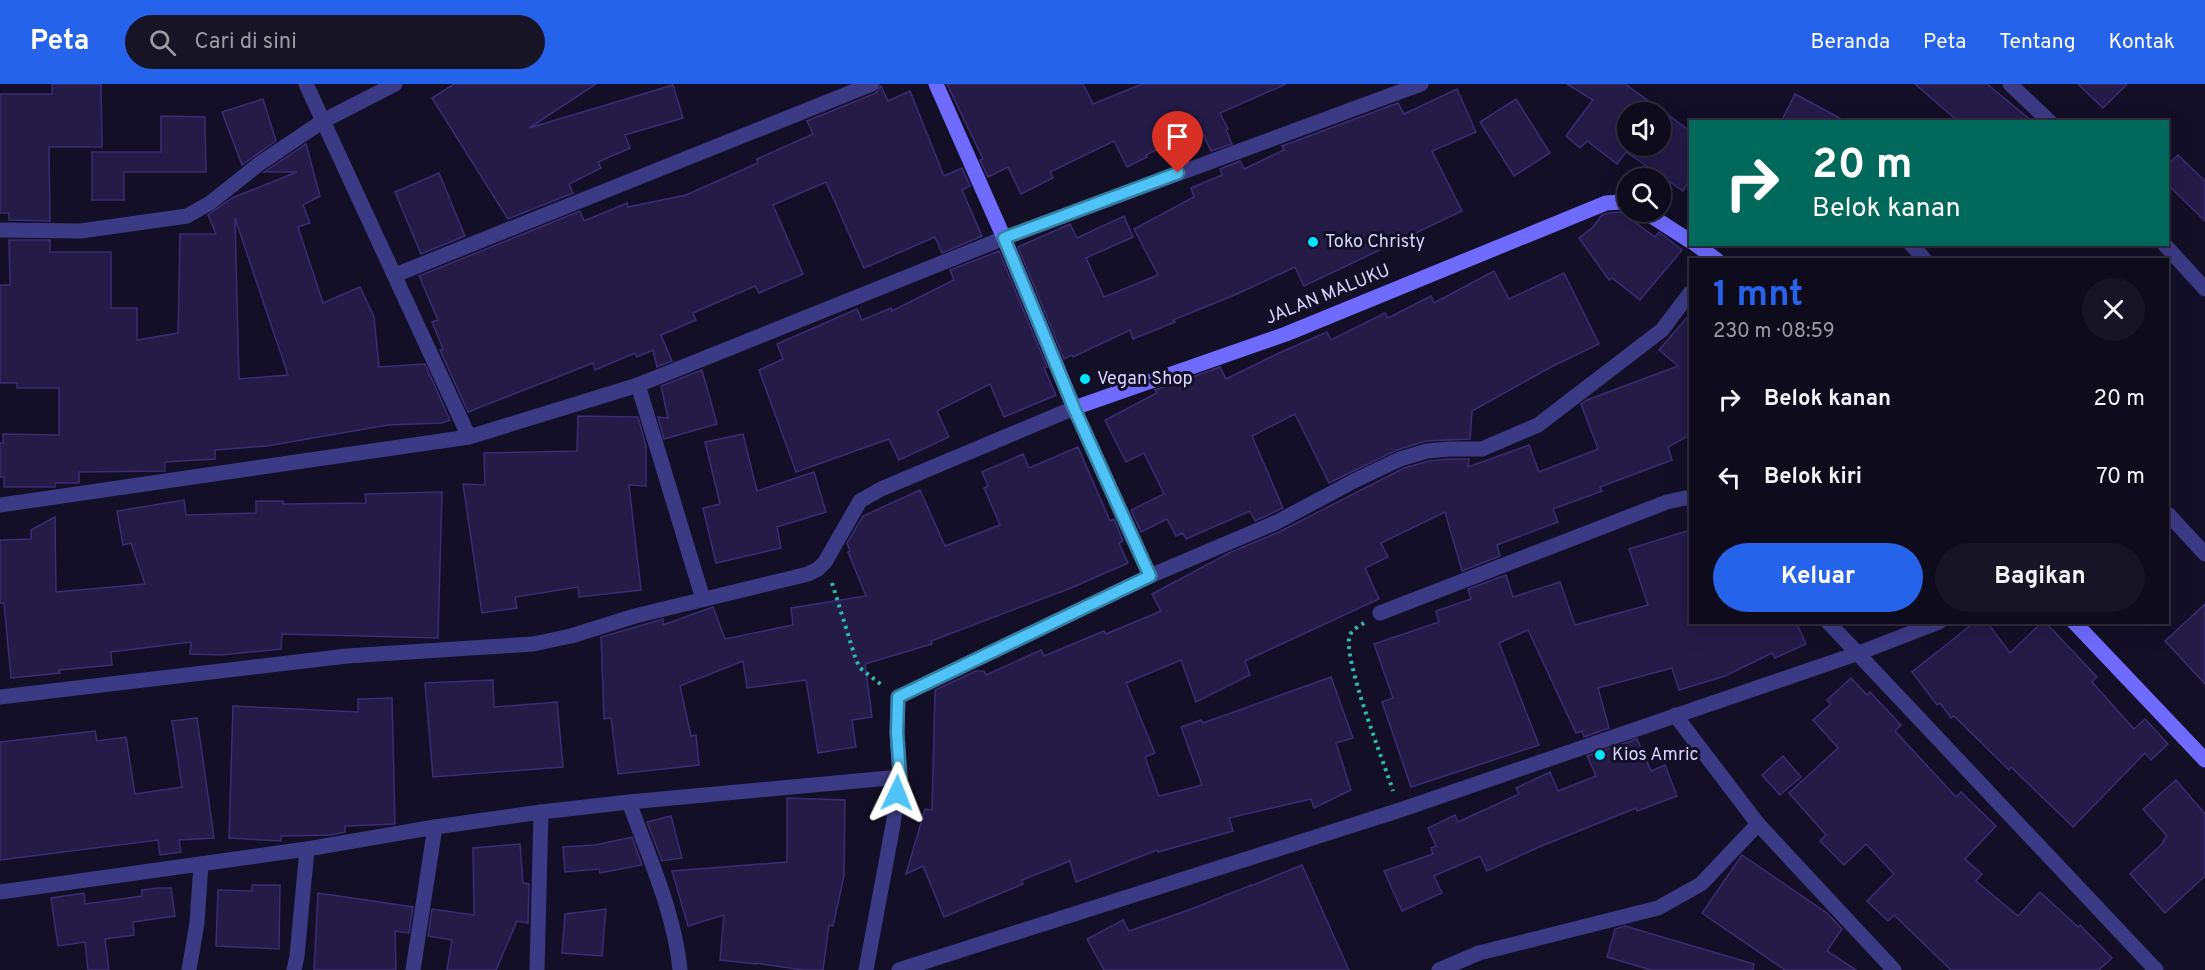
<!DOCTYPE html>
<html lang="id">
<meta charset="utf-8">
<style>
:root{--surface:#0e0b1c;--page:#171425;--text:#f1f3f6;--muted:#9b9ba3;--line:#2e2b3b;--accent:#2563eb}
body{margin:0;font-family:Overpass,sans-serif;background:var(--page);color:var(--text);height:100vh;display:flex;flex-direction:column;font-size:22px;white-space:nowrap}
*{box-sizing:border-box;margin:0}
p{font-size:20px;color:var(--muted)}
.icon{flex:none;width:33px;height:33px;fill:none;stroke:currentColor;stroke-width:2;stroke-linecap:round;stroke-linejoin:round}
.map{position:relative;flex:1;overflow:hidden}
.drawer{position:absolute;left:1689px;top:174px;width:480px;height:366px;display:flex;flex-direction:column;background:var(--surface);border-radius:0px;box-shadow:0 6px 24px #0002,0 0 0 2px var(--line)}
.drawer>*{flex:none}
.top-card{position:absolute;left:1689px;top:36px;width:480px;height:126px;border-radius:0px;box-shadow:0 6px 24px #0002,0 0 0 2px var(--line);background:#00695c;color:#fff;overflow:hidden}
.buttons{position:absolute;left:1617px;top:18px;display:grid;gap:12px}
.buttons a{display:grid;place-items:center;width:54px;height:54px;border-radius:50%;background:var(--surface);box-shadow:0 6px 24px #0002,0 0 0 2px var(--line);font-size:30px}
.pin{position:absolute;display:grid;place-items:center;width:51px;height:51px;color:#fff;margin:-62px -26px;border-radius:50% 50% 50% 0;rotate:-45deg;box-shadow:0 0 6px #0007}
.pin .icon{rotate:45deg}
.me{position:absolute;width:66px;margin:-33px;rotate:2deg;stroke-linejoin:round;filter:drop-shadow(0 0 4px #0008)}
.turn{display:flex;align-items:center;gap:21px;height:126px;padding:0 24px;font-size:27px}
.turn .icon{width:78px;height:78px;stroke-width:2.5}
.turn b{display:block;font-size:42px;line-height:51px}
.round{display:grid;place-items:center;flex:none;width:63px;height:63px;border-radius:32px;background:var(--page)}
.head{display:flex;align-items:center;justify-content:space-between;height:102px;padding:0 24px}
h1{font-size:36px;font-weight:700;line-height:45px;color:var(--accent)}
.button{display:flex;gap:12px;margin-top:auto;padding:12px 24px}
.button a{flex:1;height:69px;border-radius:36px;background:var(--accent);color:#fff;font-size:24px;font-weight:700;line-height:69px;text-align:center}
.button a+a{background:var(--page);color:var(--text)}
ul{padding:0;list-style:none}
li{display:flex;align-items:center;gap:18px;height:78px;padding:0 24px}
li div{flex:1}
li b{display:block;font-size:22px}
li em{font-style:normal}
header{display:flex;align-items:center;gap:36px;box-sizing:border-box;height:84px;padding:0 30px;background:var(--accent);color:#fff}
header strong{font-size:28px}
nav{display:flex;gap:33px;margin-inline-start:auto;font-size:21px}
.search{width:420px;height:54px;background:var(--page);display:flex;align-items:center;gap:15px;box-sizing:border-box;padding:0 21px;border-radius:33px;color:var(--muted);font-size:22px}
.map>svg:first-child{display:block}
</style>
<header>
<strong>Peta</strong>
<div class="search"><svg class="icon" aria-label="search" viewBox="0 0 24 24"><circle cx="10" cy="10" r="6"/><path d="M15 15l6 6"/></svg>Cari di sini</div>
<nav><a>Beranda</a><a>Peta</a><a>Tentang</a><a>Kontak</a></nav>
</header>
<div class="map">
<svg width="2205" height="886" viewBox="0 0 2205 886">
<rect width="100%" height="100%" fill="#130f26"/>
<g fill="#241b47" stroke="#3b2d73" stroke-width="1.5" fill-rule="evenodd">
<path d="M 52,0 L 101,0 L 102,63 L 49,63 L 50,137 L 9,136 L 9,129 L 0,129 L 0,10 L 52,10 Z"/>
<path d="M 454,0 L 596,0 L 529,44 L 673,1 L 683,34 L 625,51 L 630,64 L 598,78 L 601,84 L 569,100 L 573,109 L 508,135 L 432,14 Z"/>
<path d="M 947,0 L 1083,0 L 1093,20 L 1142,0 L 1286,0 L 1220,29 L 1228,45 L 1226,46 L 1232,60 L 1211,67 L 1200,44 L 1146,71 L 1147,73 L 1127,83 L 1114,57 L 1050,88 L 1053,94 L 1021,110 L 1008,83 L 988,93 L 980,76 L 983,75 Z"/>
<path d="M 1567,0 L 1625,0 L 1690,47 L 1690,95 L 1683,107 L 1626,68 L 1617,80 L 1587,57 L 1580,64 L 1566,52 L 1593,16 ZM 1628,28 L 1660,28 L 1660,62 L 1628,62 Z"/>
<path d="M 1915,0 L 1987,0 L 2033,38 L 1959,38 Z"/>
<path d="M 2078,0 L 2127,0 L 2103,24 Z"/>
<path d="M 881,2 L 888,17 L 910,7 L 944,92 L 962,84 L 970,102 L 962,106 L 982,152 L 942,169 L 935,153 L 864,184 L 826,98 L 773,121 L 803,190 L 759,209 L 755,202 L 693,229 L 696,236 L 661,251 L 672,277 L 657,283 L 653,266 L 637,273 L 635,269 L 595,286 L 593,279 L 468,328 L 440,266 L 443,265 L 432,238 L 438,236 L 419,192 L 580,127 L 584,137 L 627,119 L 628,123 L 686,111 L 758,79 L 757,75 L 813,50 L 807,37 L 876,9 Z"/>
<path d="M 1457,5 L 1476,48 L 1432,67 L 1462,127 L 1304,202 L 1295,183 L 1237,210 L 1173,236 L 1175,238 L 1133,255 L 1130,246 L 1073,273 L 1072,271 L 1064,275 L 1018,163 L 1070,140 L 1077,154 L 1124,132 L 1133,153 L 1086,174 L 1104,213 L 1158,191 L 1134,145 L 1194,113 L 1191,104 L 1222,91 L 1220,85 L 1240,77 L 1244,85 L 1284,66 L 1282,62 L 1398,19 L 1404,30 Z"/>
<path d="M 1795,10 L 1847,38 L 1781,38 Z"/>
<path d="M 263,15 L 276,57 L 242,81 L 222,28 Z"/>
<path d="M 1516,15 L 1550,69 L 1514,92 L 1480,38 Z"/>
<path d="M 161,32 L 205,33 L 206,88 L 124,88 L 124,116 L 92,116 L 92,68 L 161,68 Z"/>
<path d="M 306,60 L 320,112 L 303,121 L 310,139 L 298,143 L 323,219 L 360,203 L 374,233 L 379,283 L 425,280 L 450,336 L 442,339 L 388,341 L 267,362 L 215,366 L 215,375 L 165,378 L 165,387 L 79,388 L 79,399 L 55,399 L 55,403 L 4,403 L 4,393 L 0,393 L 0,359 L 3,359 L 3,350 L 59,351 L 59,304 L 17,304 L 17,299 L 0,299 L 0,201 L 10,201 L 9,156 L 50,156 L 50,168 L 111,168 L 111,224 L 137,224 L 137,256 L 178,249 L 180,150 L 216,150 L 208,131 L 232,114 L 297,88 L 264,88 ZM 235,134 L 288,291 L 239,295 Z"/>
<path d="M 2178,71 L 2205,97 L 2205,137 L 2168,101 L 2168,81 Z"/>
<path d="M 439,89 L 465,152 L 421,170 L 395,108 Z"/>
<path d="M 1621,128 L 1655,153 L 1659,148 L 1682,166 L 1640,216 L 1612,194 L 1609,196 L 1579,154 L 1593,143 L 1602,131 L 1608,129 Z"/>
<path d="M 999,167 L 1047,283 L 1044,284 L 1056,311 L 1004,333 L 990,300 L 937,327 L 949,353 L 899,376 L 889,355 L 796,388 L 759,286 L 783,275 L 777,260 L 857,225 L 862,236 L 891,224 L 892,227 L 954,196 L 950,186 Z"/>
<path d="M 1494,187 L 1509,215 L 1564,189 L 1599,260 L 1551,283 L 1472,327 L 1470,355 L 1426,357 L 1397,366 L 1329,399 L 1295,330 L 1252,352 L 1283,424 L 1255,437 L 1250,427 L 1186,455 L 1183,449 L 1176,452 L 1167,435 L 1141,448 L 1131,426 L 1164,410 L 1144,369 L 1126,378 L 1105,336 L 1157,309 L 1155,306 L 1158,305 L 1220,283 L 1226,295 L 1279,269 L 1327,248 L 1331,256 L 1385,229 L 1388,234 L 1431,212 L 1434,219 Z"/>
<path d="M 1690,230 L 1690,351 L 1668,363 L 1672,376 L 1600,403 L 1602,407 L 1553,425 L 1558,438 L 1497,461 L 1500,472 L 1462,487 L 1445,428 L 1381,459 L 1388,473 L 1365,484 L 1379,515 L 1245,577 L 1250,591 L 1196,618 L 1181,576 L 1126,599 L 1155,669 L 1145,673 L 1159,712 L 1202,701 L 1181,643 L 1201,636 L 1203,639 L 1331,593 L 1353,654 L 1336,659 L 1351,706 L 1314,724 L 1311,715 L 1229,734 L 1233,747 L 1158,768 L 1157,766 L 1076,798 L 1070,777 L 1022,796 L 1023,800 L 944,833 L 923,782 L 906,790 L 925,725 L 932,726 L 935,606 L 976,587 L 984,587 L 986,591 L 1041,566 L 1044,572 L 1104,547 L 1106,550 L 1161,527 L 1152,510 L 1229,469 L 1281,447 L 1404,384 L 1429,377 L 1450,375 L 1469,375 L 1468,383 L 1529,361 L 1539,388 L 1598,365 L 1581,320 L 1587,316 L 1678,282 L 1659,266 Z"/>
<path d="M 702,286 L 717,340 L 664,355 L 658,333 L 668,334 L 661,302 Z"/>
<path d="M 578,332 L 638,333 L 646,362 L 646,402 L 629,401 L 641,506 L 579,513 L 578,503 L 515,513 L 517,524 L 482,529 L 463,400 L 485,401 L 484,369 L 577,367 Z"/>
<path d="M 743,350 L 757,407 L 814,388 L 826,428 L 777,443 L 781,464 L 716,479 L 703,424 L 720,420 L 705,358 Z"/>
<path d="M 1078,363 L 1110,437 L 1114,435 L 1123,457 L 1119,459 L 1128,479 L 1071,504 L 931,557 L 932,560 L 865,580 L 872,633 L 852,636 L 856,663 L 818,669 L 806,596 L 747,604 L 743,577 L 680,602 L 691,652 L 696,651 L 699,681 L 618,690 L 611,634 L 604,635 L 601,553 L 663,535 L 663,541 L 713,523 L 725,555 L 793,541 L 791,524 L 866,512 L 848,468 L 850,467 L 847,459 L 863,432 L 920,406 L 945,462 L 1000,441 L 984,404 L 988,402 L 982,388 L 1023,370 L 1029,384 Z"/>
<path d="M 442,408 L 438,554 L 282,550 L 281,565 L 220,571 L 190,570 L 191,558 L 111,568 L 112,581 L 59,586 L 60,589 L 11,594 L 4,519 L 0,519 L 0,456 L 31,455 L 31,446 L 55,433 L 56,508 L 145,500 L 131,459 L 123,461 L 117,427 L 184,416 L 186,431 L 256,429 L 256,417 L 283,417 L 283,420 L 366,419 L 365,410 Z"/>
<path d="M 1690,446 L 1690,538 L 1796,538 L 1806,560 L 1775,574 L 1772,569 L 1725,592 L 1679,606 L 1672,584 L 1598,604 L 1609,644 L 1584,653 L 1582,647 L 1576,649 L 1528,546 L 1499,559 L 1539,661 L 1411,703 L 1382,618 L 1393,614 L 1374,560 L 1439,538 L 1436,527 L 1471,515 L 1468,505 L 1506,491 L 1513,513 L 1560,498 L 1575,541 L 1648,521 L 1629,465 Z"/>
<path d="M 2205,520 L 2205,600 L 2165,557 Z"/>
<path d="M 1975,538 L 1987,538 L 2010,569 L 2042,538 L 2045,538 L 2097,593 L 2092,598 L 2134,645 L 2145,635 L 2168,660 L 2151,676 L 2145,669 L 2073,743 L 2011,683 L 2009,686 L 1954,632 L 1951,634 L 1940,619 L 1937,621 L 1912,588 Z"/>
<path d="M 1851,594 L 1867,611 L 1870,608 L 1901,641 L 1895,647 L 1956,713 L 1961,708 L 1996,742 L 1965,775 L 1982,790 L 1976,797 L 2018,832 L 2040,808 L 2078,843 L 2080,841 L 2112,874 L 2099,886 L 1951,886 L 1894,831 L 1888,837 L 1867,817 L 1894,790 L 1866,760 L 1844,781 L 1820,757 L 1826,751 L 1789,709 L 1838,664 L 1813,636 L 1831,620 L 1827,616 Z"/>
<path d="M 493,596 L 494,623 L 557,618 L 563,683 L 433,693 L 425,599 Z"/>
<path d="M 392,614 L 395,740 L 345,742 L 345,748 L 331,751 L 281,752 L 281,757 L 229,754 L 233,622 L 358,628 L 358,615 Z"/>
<path d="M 197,634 L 214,754 L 179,756 L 181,768 L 160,771 L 158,756 L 0,776 L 0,658 L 95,647 L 97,657 L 126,653 L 135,710 L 182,703 L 172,637 Z"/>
<path d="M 1637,655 L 1651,687 L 1665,681 L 1677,712 L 1637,727 L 1636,724 L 1539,763 L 1487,787 L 1480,772 L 1434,792 L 1442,809 L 1402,827 L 1384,787 L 1433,770 L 1431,764 L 1436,762 L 1428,744 L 1455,731 L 1458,738 L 1519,710 L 1516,704 L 1550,688 L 1558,707 L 1596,692 L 1587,672 Z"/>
<path d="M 1783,672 L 1801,693 L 1780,711 L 1762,691 Z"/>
<path d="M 2176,696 L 2205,730 L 2205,792 L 2165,829 L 2130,790 L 2164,758 L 2163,757 L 2167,752 L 2143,725 Z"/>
<path d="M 787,714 L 845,716 L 844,792 L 833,842 L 829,841 L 823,886 L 803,886 L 756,879 L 756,880 L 720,876 L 724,831 L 688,842 L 672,787 L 787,778 Z"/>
<path d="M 671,732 L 682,774 L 662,777 L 647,738 Z"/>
<path d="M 632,753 L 642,781 L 600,789 L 599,785 L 565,788 L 563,763 L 595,761 Z"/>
<path d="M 520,760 L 523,799 L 529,800 L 528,839 L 517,837 L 496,886 L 447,886 L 452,856 L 428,852 L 432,825 L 474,831 L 473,764 Z"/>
<path d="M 1742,771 L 1827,829 L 1842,845 L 1827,867 L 1856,886 L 1785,886 L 1702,829 Z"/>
<path d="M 1302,781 L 1349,886 L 1104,886 L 1087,855 L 1123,836 L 1129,847 L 1194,824 L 1251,801 L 1251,802 Z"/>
<path d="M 252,801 L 280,801 L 279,865 L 216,862 L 218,806 L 252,807 Z"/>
<path d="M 159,804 L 171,804 L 175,832 L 133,838 L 134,851 L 105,855 L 109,886 L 88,886 L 85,858 L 58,862 L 51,814 L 84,809 L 85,820 L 142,812 L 142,806 Z"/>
<path d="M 318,809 L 413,823 L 409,849 L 395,847 L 396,886 L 314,886 Z"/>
<path d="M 606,825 L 602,872 L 562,869 L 565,830 Z"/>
<path d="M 1625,842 L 1754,880 L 1753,886 L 1651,886 L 1607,873 L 1615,845 Z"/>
</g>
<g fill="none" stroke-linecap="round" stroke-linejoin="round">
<g stroke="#2fb8b0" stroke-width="4" stroke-dasharray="3 4.5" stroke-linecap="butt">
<path d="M 832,499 L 856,576 L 860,584 L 883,602"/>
<path d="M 1364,539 C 1359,542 1353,545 1350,551 C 1341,571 1385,681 1393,707"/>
</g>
<g stroke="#3d3a85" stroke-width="15">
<path d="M 306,0 L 469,353"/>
<path d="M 2010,0 L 2050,38"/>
<path d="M 0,146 L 81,147 L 187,132 L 210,119 L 259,80 L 323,37 L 395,0"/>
<path d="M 1911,160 L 1925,176"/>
<path d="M 2164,160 L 2205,205"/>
<path d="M 395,191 L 872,0"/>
<path d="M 638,301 L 703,515"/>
<path d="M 0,421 L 469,353 L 638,301 L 1004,154 L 1421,0"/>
<path d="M 2168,430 L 2205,470"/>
<path d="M 1380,529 L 1667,418 L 1685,414 L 1690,415"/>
<path d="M 1828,538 L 2156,886"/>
<path d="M 0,613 L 347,572 L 533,560 L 571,552 L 635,532 L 808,490 L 818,485 L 825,478 L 860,417 L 881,405 L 1074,324 L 1150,492"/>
<path d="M 1675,631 L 1758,740 L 1894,886"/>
<path d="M 629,718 C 648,771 675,830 680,886"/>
<path d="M 0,808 L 307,765 L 435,743 L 541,728 L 629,718 L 900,693"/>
<path d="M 189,886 L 197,839 L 201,780"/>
<path d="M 294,886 L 297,872 L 307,765"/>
<path d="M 413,886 L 435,743"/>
<path d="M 537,886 L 541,728"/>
<path d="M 866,886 L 893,741 L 900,693 L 897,649 L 898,613 L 1150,492 L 1277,438 L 1354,397 L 1400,375 L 1427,367 L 1450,365 L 1482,365 L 1538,341 L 1662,246 L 1690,209"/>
<path d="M 899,886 L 1400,726 L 1859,569 L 1939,538"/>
<path d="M 1439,886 L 1479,869 L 1658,824 L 1701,800 L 1758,740"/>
</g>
<g stroke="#6f6bff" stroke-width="15">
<path d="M 936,0 L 1004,154 L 1074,324 L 1286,250 L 1606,119 L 1621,118 L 1628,120"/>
<path d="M 1645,128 L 1690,157"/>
<path d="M 1695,160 L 1717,176"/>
<path d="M 2074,538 L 2205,676"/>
</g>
</g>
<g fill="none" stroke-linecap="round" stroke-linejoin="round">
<defs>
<path id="route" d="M 897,709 L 900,693 L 897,649 L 898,613 L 1150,492 L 1074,324 L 1004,154 L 1178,89"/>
</defs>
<use href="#route" stroke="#337fa1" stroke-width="15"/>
<use href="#route" stroke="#4fc3f7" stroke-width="10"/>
</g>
<g fill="#00e5ff" stroke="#130f26" stroke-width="2">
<circle cx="1313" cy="158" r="6"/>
<circle cx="1085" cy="295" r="6"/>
<circle cx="1600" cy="671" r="6"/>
</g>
<g text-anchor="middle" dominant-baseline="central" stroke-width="6" stroke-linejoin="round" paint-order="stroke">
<g font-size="18" fill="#d9d4ff" stroke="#130f26" text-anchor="start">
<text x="1325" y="158">Toko Christy</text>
<text x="1097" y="295">Vegan Shop</text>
<text x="1612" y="671">Kios Amric</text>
</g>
<g font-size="18" fill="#d9d4ff" stroke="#130f26">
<text transform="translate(1328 211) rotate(-22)">JALAN MALUKU</text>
</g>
</g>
</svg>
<div class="buttons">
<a><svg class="icon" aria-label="sound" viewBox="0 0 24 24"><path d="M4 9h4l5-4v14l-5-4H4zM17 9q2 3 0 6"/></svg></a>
<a><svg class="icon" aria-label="search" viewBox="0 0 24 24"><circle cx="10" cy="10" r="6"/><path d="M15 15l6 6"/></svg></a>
</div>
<div class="pin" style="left:1178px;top:89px;background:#d93025"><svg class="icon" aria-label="arrive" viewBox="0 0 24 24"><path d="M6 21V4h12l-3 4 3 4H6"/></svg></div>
<svg class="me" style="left:897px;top:709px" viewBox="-20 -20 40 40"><path d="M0-17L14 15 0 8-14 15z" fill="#4fc3f7" stroke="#fff" stroke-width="4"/></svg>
<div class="top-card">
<div class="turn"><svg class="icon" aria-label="right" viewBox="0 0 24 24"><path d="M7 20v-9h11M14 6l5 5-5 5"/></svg><div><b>20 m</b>Belok kanan</div></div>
</div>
<section class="drawer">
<div class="head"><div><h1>1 mnt</h1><p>230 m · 08:59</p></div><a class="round"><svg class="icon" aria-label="close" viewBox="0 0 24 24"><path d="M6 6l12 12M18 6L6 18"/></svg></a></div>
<ul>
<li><svg class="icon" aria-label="right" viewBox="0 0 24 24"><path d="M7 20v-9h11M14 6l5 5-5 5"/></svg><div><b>Belok kanan</b></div><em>20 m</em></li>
<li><svg class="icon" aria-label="left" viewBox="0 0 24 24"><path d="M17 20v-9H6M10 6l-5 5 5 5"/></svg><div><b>Belok kiri</b></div><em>70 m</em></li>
</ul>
<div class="button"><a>Keluar</a><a>Bagikan</a></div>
</section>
</div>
